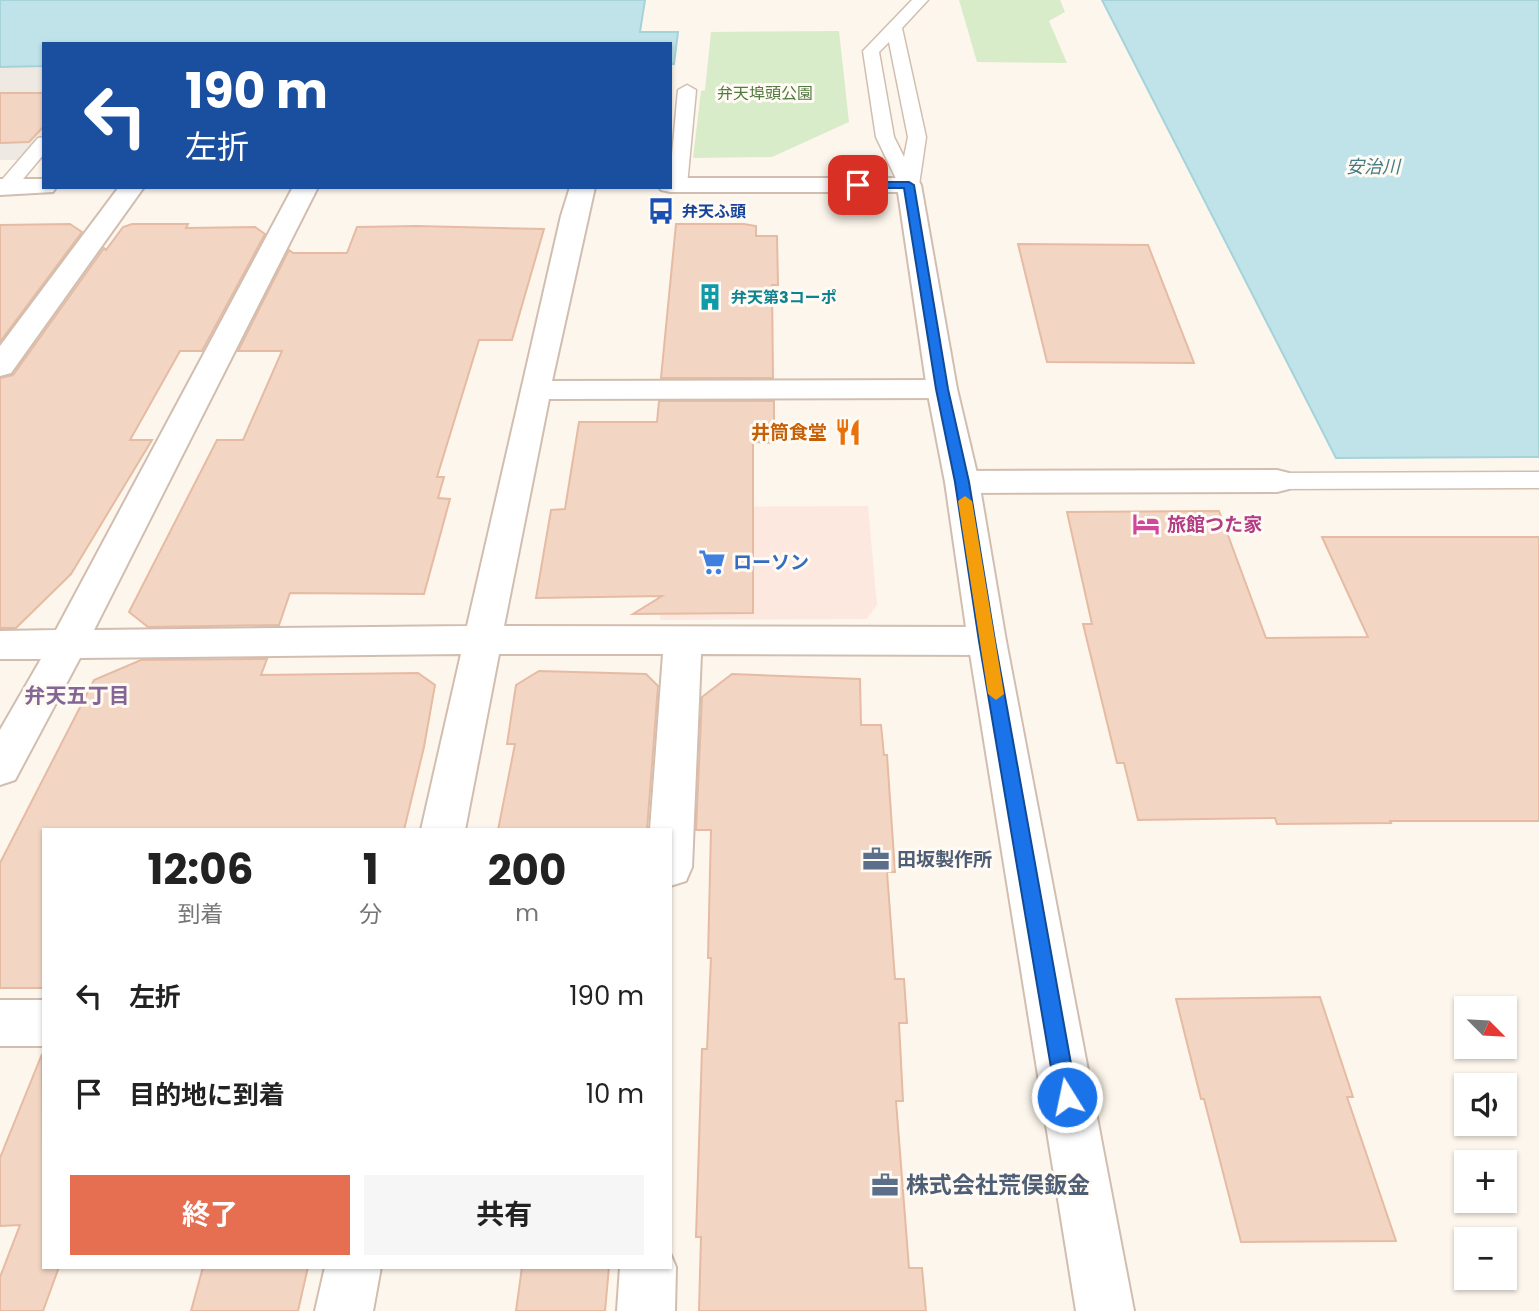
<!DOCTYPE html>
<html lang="ja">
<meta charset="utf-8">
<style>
:root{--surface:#fff;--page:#f6f6f6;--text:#222;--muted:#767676;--accent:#e76f51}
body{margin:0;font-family:Poppins,"Noto Sans JP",sans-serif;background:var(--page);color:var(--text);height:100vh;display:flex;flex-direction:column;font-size:26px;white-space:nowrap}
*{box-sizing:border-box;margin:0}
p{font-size:23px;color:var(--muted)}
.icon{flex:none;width:38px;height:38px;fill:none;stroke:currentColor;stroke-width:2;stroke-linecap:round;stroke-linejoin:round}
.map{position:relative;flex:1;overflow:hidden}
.drawer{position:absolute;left:42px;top:828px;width:630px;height:441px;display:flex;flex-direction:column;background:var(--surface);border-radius:0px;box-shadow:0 2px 5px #0004}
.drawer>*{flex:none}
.banner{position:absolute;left:42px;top:42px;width:630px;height:147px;border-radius:0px;box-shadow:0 2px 5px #0004;background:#1a4fa0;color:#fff;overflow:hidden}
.needle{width:46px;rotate:114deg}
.controls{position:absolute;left:1454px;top:996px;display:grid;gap:14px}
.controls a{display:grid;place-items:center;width:63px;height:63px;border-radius:0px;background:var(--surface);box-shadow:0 2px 5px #0004;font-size:35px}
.pin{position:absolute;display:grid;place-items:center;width:60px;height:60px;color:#fff;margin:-30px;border-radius:14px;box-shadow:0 4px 10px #0006}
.me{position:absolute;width:77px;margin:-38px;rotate:350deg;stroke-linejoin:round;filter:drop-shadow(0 0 5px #0008)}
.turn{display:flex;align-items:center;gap:24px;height:147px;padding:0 28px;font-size:32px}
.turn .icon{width:91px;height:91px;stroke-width:2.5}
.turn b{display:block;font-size:49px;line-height:60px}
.eta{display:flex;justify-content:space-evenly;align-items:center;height:119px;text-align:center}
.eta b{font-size:42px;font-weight:700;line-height:49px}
.primary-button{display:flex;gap:14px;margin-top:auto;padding:14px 28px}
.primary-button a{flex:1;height:80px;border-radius:0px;background:var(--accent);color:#fff;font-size:28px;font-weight:700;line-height:80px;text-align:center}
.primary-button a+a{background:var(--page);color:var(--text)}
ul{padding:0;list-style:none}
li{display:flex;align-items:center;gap:21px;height:98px;padding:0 28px}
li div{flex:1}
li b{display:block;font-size:26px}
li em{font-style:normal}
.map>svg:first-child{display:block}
</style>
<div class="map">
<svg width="1539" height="1311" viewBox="0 0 1539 1311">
<rect width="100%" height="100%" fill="#fdf6ec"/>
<path fill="#fde8e0" d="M 868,506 L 877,605 L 867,619 L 660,620 L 668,507 Z"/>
<path fill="#efe9e4" d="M 44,66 L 44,160 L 0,160 L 0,67 Z"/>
<g fill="#d8ecc9">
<path d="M 959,0 L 1060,0 L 1065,12 L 1049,21 L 1067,63 L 977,62 Z"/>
<path d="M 839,31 L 849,122 L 772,157 L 693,158 L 701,91 L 705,90 L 711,32 L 708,32 Z"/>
</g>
<g fill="#bfe3e8" stroke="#a5d3da" stroke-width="2">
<path d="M 0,0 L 645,0 L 640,32 L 678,32 L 674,64 L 670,64 L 670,44 L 44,44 L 44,66 L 0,67 Z"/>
<path d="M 1102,0 L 1539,0 L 1539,457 L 1336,458 Z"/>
</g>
<g fill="#f3d5c3" stroke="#e6bba3" stroke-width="2">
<path d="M 0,93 L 44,93 L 44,126 L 29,142 L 0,143 Z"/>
<path d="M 70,224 L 82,232 L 0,342 L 0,225 Z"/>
<path d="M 132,224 L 188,224 L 186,228 L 255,227 L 265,234 L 202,351 L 180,351 L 130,440 L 152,440 L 71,574 L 16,628 L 0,628 L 0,378 L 13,375 L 104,248 L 106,250 L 123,227 Z"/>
<path d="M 676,224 L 744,224 L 756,226 L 756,236 L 777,236 L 778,285 L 772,285 L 773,378 L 661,378 Z"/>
<path d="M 417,226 L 544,229 L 512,340 L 479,340 L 437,477 L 444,477 L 438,498 L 450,499 L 424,594 L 290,593 L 279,625 L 148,627 L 129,612 L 217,440 L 243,440 L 282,351 L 238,351 L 289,250 L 293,253 L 347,253 L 357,227 Z"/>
<path d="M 1018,244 L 1148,245 L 1194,363 L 1047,362 Z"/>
<path d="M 659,401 L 774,401 L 774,443 L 753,442 L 753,613 L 633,614 L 662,596 L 536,598 L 551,510 L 565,509 L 579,422 L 657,422 Z"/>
<path d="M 1219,511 L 1266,638 L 1368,637 L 1322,537 L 1539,537 L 1539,821 L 1390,821 L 1391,823 L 1277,824 L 1275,818 L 1138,820 L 1124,763 L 1117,763 L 1083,624 L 1092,624 L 1067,512 Z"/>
<path d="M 267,659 L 261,675 L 418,673 L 435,685 L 424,747 L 404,830 L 44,830 L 44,988 L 0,988 L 0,863 L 94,680 L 141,660 Z"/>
<path d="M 539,671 L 646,674 L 658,686 L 647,830 L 498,830 L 515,744 L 507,744 L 516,685 Z"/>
<path d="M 732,674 L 860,679 L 861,725 L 881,725 L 884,755 L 887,755 L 895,872 L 887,872 L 895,979 L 904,979 L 907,1023 L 899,1023 L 903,1101 L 896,1101 L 909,1268 L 922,1268 L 926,1311 L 699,1311 L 701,1237 L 696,1237 L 702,1049 L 707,1049 L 711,958 L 708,958 L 711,830 L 696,830 L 702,697 Z"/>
<path d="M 1320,997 L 1353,1097 L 1347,1097 L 1396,1241 L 1241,1242 L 1204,1099 L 1201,1099 L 1176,999 Z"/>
<path d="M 42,1054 L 44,1267 L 59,1267 L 43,1311 L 0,1311 L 0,1277 L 20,1225 L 0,1226 L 0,1158 Z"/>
<path d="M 203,1267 L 308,1267 L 298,1311 L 191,1311 Z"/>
<path d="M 522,1267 L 609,1267 L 605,1311 L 516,1311 Z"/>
</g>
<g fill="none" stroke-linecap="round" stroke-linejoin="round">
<defs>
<g id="service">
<path d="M 912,0 L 928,0 L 902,28 L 926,137 L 919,185 L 909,191 L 899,185 L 876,137 L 863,51 ZM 889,42 L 908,137 L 904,157 L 894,137 L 879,52 Z"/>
<path d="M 687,85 L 696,90 L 687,185 L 677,191 L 669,187 L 678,90 Z"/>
<path d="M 44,137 L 44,154 L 13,191 L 0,191 L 0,182 L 38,138 Z"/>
<path d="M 1539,472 L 1539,488 L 1277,489 L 1268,487 L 1264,481 L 1268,475 L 1277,473 Z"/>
</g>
<g id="minor">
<path d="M 119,187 L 144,187 L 11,373 L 0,376 L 0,346 Z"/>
<path d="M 293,187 L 318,187 L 94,630 L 467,626 L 561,216 L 570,187 L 595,187 L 552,381 L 942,380 L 953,382 L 957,389 L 953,396 L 942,398 L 549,399 L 504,626 L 987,627 L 1000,631 L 1006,641 L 1000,651 L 987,655 L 701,654 L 692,867 L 686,881 L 670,886 L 670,830 L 650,830 L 663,654 L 499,654 L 465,830 L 421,830 L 461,654 L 80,658 L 15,780 L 0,785 L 0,730 L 41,659 L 0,659 L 0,631 L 56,630 Z"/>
<path d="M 1277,470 L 1289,473 L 1294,481 L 1289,489 L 1277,492 L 962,493 L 950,490 L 945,482 L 950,474 L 962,471 Z"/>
<rect x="0" y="1000" width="44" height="46"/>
<path d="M 670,1253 L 676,1267 L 675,1311 L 617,1311 L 620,1267 L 670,1267 Z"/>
<path d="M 325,1267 L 381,1267 L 373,1311 L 315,1311 Z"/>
</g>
<g id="tertiary">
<path d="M 670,178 L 909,178 L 918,180 L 921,185 L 957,389 L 979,482 L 1006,641 L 1134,1311 L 1076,1311 L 968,641 L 945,482 L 927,389 L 898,192 L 670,192 L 661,190 L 659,187 L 670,187 Z"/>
<path d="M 0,179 L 44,179 L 44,187 L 56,187 L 53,192 L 0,195 Z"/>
</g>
</defs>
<use href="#service" stroke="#d1beb0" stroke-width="3"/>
<use href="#minor" stroke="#d1beb0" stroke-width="4"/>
<use href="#tertiary" stroke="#d1beb0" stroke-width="4"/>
<use href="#service" fill="#fff" fill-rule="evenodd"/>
<use href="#minor" fill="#fff" fill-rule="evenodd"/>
<use href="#tertiary" fill="#fff" fill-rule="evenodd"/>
</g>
<path fill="#1a73e8" stroke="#114b97" stroke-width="2" d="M 854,182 L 909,182 L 914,185 L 948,389 L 969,482 L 995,641 L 1077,1097 L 1074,1104 L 1067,1107 L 1059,1104 L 1056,1097 L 979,641 L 955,482 L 936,389 L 904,188 L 858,188 L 853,185 Z"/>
<path fill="#f59e0b" d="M 965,496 L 972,501 L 1004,694 L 996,700 L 988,694 L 958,501 Z"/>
<defs>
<symbol id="bus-bare" viewBox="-9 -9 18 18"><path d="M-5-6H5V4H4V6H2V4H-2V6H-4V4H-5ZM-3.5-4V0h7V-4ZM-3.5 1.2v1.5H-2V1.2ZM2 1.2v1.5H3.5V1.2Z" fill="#1a4fb4" stroke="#fffaf3" stroke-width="2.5" paint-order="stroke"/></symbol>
<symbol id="building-bare" viewBox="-9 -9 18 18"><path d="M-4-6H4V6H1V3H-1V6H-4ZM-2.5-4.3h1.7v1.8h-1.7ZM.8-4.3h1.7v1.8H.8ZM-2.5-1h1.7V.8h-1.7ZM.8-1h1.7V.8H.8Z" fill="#0f9aa8" stroke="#fffaf3" stroke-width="2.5" paint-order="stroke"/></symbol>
<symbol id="restaurant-bare" viewBox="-9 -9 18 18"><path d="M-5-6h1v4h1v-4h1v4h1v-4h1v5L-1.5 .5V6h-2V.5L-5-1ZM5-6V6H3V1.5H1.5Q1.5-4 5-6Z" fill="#e8710a" stroke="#fffaf3" stroke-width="2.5" paint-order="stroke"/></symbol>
<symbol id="hotel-bare" viewBox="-9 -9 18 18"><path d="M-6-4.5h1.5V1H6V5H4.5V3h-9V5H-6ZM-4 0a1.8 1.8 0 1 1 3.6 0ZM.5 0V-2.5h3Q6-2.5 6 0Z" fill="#d1479c" stroke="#fffaf3" stroke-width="2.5" paint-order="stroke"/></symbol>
<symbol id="supermarket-bare" viewBox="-9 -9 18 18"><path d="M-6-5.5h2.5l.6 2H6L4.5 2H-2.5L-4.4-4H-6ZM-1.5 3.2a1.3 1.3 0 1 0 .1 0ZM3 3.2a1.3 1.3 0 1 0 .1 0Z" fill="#3f7fe0" stroke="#fffaf3" stroke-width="2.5" paint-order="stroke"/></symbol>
<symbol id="office-bare" viewBox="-9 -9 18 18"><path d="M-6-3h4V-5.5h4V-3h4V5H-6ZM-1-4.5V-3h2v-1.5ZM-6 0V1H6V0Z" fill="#5c6f8a" stroke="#fffaf3" stroke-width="2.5" paint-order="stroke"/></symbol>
</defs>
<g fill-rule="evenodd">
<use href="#bus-bare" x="642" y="192" width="38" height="38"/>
<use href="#building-bare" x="691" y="278" width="38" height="38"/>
<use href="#restaurant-bare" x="829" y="413" width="38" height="38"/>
<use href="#hotel-bare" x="1127" y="505" width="38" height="38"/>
<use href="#supermarket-bare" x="693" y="543" width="38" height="38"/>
<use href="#office-bare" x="857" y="840" width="38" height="38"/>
<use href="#office-bare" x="866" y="1166" width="38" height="38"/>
</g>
<g text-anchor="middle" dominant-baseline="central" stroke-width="6" stroke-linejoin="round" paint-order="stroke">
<g font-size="16" fill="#537a41" stroke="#fffaf3">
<text x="765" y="93">弁天埠頭公園</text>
</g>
<g font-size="16" font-weight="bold" fill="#164399" stroke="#fffaf3" text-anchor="start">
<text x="682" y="211">弁天ふ頭</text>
</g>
<g font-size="16" font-weight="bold" fill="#0d838f" stroke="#fffaf3" text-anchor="start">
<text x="731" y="297">弁天第3コーポ</text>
</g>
<g font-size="18" font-style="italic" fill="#437c86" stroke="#fffaf3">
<text x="1373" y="166">安治川</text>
</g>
<g font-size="19" font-weight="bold" fill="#c56008" stroke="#fffaf3" text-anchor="end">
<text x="827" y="432">井筒食堂</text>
</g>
<g font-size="19" font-weight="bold" fill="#b23c85" stroke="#fffaf3" text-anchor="start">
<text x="1167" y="524">旅館つた家</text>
</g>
<g font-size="19" font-weight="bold" fill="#366cbe" stroke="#fffaf3" text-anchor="start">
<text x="733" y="562">ローソン</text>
</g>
<g font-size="19" font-weight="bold" fill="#4e5e75" stroke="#fffaf3" text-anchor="start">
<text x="897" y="859">田坂製作所</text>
</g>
<g font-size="21" font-weight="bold" fill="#846695" stroke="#fffaf3">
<text x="77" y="695">弁天五丁目</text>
</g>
<g font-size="23" font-weight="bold" fill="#4e5e75" stroke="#fffaf3" text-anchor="start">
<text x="906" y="1185">株式会社荒俣鈑金</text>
</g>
</g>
</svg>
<div class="controls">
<a><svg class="needle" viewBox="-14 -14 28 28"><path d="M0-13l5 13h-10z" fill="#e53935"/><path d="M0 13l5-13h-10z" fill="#767676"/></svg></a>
<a><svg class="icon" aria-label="sound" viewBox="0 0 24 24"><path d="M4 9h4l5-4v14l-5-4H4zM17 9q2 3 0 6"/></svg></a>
<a>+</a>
<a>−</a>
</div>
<div class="pin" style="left:858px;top:185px;background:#d93025"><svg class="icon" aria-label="arrive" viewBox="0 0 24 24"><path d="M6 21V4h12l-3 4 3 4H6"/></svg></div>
<svg class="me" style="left:1067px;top:1097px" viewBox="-20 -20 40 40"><circle r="17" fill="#1a73e8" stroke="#fff" stroke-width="3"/><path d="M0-11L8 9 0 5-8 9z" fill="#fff"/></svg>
<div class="banner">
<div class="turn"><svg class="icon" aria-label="left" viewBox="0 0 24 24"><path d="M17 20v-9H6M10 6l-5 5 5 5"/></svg><div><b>190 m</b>左折</div></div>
</div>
<section class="drawer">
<div class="eta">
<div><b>12:06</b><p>到着</p></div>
<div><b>1</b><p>分</p></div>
<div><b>200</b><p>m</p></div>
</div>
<ul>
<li><svg class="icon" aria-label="left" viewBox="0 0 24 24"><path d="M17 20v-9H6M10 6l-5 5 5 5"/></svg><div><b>左折</b></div><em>190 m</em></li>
<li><svg class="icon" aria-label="arrive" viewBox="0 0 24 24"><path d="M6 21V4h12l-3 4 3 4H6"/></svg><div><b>目的地に到着</b></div><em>10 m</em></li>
</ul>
<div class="primary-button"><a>終了</a><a>共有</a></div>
</section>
</div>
